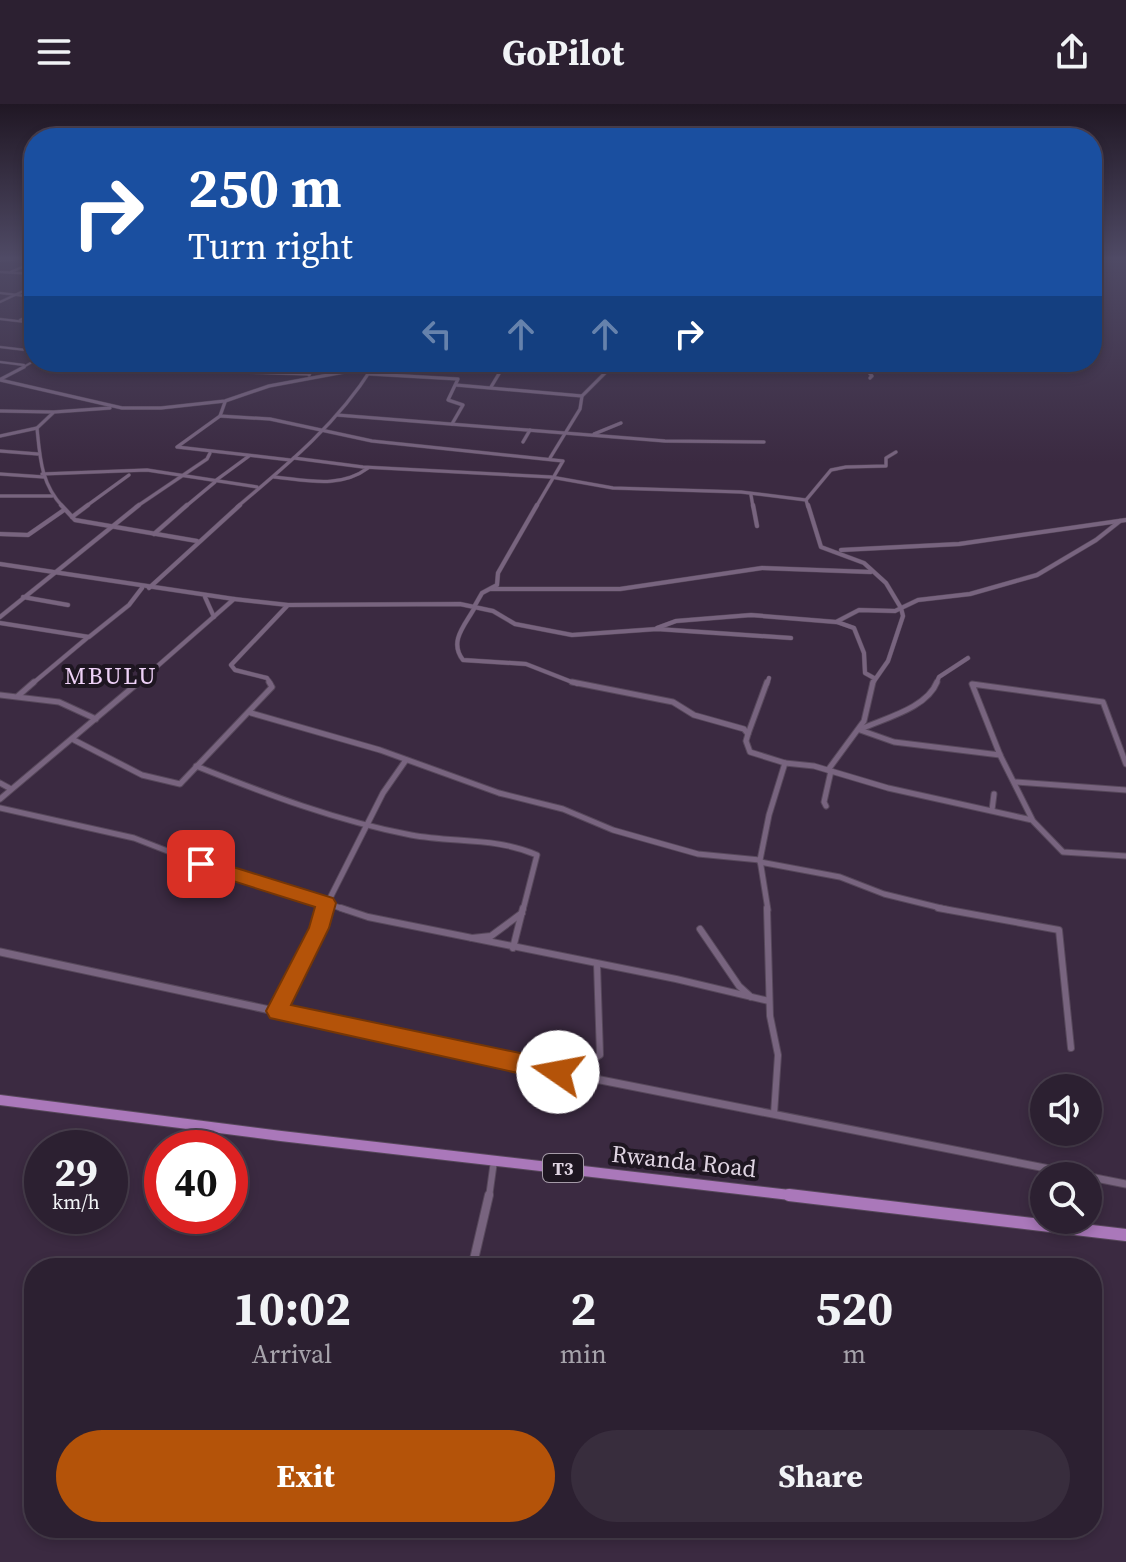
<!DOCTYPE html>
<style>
:root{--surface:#2c2031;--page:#382d3d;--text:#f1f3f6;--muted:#a6a3ab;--line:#483e4d;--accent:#b45309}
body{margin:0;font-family:"Source Serif 4",serif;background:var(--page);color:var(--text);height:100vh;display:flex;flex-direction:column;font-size:30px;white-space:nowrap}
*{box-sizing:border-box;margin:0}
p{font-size:26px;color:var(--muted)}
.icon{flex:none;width:44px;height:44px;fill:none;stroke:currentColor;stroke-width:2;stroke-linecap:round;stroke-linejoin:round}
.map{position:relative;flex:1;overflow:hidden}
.panel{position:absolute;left:24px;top:1154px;width:1078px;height:280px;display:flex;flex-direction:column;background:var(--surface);border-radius:32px;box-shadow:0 4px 12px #0003,0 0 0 2px var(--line)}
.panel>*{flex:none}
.top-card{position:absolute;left:24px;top:24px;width:1078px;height:244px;border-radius:32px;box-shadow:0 4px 12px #0003,0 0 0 2px var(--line);background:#1a4fa0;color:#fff;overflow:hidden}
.tools{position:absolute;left:1030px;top:970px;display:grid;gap:16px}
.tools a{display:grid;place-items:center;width:72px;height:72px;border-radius:50%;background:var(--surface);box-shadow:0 4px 12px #0003,0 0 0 2px var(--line);font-size:40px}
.speed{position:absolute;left:24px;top:1026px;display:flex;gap:16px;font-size:40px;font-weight:700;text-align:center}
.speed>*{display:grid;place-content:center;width:104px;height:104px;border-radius:50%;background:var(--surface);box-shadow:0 4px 12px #0003,0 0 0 2px var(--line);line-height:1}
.speed small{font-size:20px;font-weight:400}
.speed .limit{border:12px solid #d22;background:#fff;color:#111}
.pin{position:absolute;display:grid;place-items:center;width:68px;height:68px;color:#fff;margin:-34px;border-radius:16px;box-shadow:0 4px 12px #0006}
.me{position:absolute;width:88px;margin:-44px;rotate:282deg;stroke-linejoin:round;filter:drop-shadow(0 0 6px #0008)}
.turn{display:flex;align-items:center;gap:28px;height:168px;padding:0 32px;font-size:36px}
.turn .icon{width:104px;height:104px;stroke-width:2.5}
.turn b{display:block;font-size:56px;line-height:68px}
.lanes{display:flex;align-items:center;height:76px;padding:0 32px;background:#0003;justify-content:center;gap:40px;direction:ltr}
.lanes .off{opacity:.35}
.eta{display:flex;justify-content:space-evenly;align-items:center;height:136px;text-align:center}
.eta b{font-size:48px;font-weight:700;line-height:56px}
.button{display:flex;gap:16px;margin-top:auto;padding:16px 32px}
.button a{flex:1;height:92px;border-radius:48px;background:var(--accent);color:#fff;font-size:32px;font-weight:700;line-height:92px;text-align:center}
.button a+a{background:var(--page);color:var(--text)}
header{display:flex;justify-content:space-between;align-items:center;height:104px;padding:0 32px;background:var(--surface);font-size:36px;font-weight:700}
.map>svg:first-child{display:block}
</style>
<header><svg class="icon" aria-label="menu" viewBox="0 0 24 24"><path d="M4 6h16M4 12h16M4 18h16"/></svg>GoPilot<svg class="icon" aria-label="share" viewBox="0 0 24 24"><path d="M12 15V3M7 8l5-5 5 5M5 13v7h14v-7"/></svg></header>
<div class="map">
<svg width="1126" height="1458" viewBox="0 0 1126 1458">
<rect width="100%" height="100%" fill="#3b2a41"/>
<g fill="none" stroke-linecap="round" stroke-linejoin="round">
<defs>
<g id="minor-far5">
<path d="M 0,157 L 17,155"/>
<path d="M 0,168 L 34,170"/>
<path d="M 11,168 L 34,158"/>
<path d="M 0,189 L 34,193"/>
<path d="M 0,198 L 34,182"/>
<path d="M 0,215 L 34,219"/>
<path d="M 20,216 L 34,210"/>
<path d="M 0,243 L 34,247"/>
<path d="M 0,258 L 24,261"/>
<path d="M 604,258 L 605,265"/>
<path d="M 652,258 L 743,261"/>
<path d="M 860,258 L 866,265"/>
<path d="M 20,265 L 34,257"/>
<path d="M 312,265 L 315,258"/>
<path d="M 360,265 L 395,258"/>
<path d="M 502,265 L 504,261"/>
</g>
<g id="minor-far4">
<path d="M 864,263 L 872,272 L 870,274"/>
<path d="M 190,266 L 309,270"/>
<path d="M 370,270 L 458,275 L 448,296 L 463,301 L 452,320"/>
<path d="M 309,271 L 313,263"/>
<path d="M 1,275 L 24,263"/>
<path d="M 0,276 L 122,304 L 161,304 L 225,297 L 269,282 L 371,263"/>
<path d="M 456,281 L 582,292"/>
<path d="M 491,283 L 503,263"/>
<path d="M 225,298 L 220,312 L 177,343 L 290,356"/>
<path d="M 0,307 L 53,308"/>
<path d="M 337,311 L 665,337 L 764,338"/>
<path d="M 220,312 L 270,315 L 372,337 L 563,357 L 536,403"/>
<path d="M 37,324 C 40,354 41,380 63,403"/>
<path d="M 594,330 L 621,319"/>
<path d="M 0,332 L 37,324 L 54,308 L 110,304"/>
<path d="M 523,338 L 530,326"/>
<path d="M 0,347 L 38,350"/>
<path d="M 294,354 L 363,363 L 551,373 L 613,384 L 741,388 L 806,396 L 808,403"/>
<path d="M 550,354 L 580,305 L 582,292 L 605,269 L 604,263"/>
<path d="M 0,370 L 44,373"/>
<path d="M 42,370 L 147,366 L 257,383"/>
<path d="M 274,373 C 306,376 340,385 368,364"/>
<path d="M 215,377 L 249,352"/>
<path d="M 751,391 L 753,403"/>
<path d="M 0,392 L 52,392"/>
<path d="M 806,396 L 831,366 L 846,363 L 886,362 L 886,354 L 896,348"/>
<path d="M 85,403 L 129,371"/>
<path d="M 136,403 L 207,355 L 210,349"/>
<path d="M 185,403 L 215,378"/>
<path d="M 237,403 C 287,361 337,320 372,264"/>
</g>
<g id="minor-far3">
<path d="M 61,401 L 75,416 L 197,437"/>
<path d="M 753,401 L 757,422"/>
<path d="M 808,401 L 821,443 L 864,459 L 886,479 L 901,504 L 903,512 L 888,557 L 872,580"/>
<path d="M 72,413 L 88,401"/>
<path d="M 0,430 L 28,431 L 64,406"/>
<path d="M 154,430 L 187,401"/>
<path d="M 841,446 L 959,440 L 1126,416"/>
<path d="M 0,460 L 234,495 L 137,580"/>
<path d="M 149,484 L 240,401"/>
<path d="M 491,485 L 620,485 L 762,464 L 871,468"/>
<path d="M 23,493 L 68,501"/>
<path d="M 205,493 L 214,513"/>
<path d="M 234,495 L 288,501 L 460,500 L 493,507 L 515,520 L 572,531 L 657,525 L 791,534"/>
<path d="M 474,503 L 482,489 L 497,481 L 498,469 L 537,401"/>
<path d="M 475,503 C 466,520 448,537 463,556 L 526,560 L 577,580"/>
<path d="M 0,513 L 139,401"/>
<path d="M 837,518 L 854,524 L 864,549 L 865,569 L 874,574"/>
<path d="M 0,519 L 89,533 L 129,501 L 142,484"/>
<path d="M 657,524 L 676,517 L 751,511 L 836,518 L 859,506 L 895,507 L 918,496 L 970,490 L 1037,471 L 1096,436 L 1120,417"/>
<path d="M 32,580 L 87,534"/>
<path d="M 271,580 L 267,574 L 235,566 L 231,561 L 287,502"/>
<path d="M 767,580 L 769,574"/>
<path d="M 936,580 L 939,573 L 968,554"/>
<path d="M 972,580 L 975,580"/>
</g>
<g id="minor-far2">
<path d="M 572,578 L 673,598 L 694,611 L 744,625 L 748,630 L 746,637 L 750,648 L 785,659"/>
<path d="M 0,591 L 59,598 L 96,615"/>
<path d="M 18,592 L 34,578"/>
<path d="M 251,609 L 380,646 L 499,689 L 563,705 L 613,726 L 698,750 L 760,756"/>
<path d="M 861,625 C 885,614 927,604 937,578"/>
<path d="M 860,626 L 894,638 L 1000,651"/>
<path d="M 748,630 L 767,578"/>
<path d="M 74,636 L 142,671 L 180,680 L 272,583 L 269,578"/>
<path d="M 196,662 C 266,690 337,717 411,731 C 454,739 496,733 537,751 L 523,806"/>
<path d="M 828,666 L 864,617 L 873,578"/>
<path d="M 1015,678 L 1126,686"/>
<path d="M 0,679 L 11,685"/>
<path d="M 0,695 L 139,578"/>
<path d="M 826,702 L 824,698 L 831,667"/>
<path d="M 0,704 L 134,734 L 201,760 L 347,806"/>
<path d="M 992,706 L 994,690"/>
<path d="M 1032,715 L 1000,651 L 972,580 L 1103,598 L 1126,660"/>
<path d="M 760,758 L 840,773 L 884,790 L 949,806"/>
<path d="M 324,806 L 383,689 L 406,656"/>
<path d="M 768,806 L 760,756 L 769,711 L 785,659 L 814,662 L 888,684 L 1032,716 L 1063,748 L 1126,752"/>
</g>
<g id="minor-far1">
<path d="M 341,804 L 368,813 L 676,875 L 769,897"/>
<path d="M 767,804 L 770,912 L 778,951 L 774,1010"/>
<path d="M 938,804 L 1059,826 L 1071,944"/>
<path d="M 700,825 L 739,882 L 751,893"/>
<path d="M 472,834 L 491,832 L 522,809"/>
<path d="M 513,844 L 523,804"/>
<path d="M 277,907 L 319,824 L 325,804"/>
<path d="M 558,968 L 563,961 L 583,961 L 600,951 L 597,860"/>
<path d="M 489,1093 L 494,1057"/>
</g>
<path id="minor" d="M 472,1164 L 489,1091"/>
<path id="tertiary" d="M 0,848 L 545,965 L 1126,1080"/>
<path id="trunk-far1" d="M 0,996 L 281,1032 L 807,1093"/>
<path id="trunk" d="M 789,1091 L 1126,1131"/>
</defs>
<use href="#minor-far5" stroke="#57485b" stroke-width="3"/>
<use href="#minor-far4" stroke="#57485b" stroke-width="4"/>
<use href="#minor-far3" stroke="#57485b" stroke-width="5"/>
<use href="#minor-far2" stroke="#57485b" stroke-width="7"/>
<use href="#minor-far1" stroke="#57485b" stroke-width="8"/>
<use href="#minor" stroke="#57485b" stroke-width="10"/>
<use href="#tertiary" stroke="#57485b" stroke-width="9"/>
<use href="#trunk-far1" stroke="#57485b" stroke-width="12"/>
<use href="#trunk" stroke="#57485b" stroke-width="14"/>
<use href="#minor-far5" stroke="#78647f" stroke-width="2"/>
<use href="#minor-far4" stroke="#78647f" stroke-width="3"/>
<use href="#minor-far3" stroke="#78647f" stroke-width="4"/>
<use href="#minor-far2" stroke="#78647f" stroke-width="5"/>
<use href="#minor-far1" stroke="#78647f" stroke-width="6"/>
<use href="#minor" stroke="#78647f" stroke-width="8"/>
<use href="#tertiary" stroke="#78647f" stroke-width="7"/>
<use href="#trunk-far1" stroke="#aa78ba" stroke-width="10"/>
<use href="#trunk" stroke="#aa78ba" stroke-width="12"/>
</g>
<linearGradient id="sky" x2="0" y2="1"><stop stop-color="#201724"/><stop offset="0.43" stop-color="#4f4a65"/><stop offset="1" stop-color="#4f4a65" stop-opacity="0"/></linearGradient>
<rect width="1126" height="359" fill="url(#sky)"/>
<path fill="#b45309" stroke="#753606" stroke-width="2" d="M 201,753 L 333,794 L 336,799 L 329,824 L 291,901 L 558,957 L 566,960 L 569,968 L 566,975 L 558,978 L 270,914 L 266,907 L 309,824 L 315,803 L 195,765 L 192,760 Z"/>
<g text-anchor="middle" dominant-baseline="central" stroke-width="8" stroke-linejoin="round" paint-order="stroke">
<rect fill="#1e1621" stroke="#a59ba8" stroke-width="2" x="543" y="1050" width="40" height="28" rx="6"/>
<g font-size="18" font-weight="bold" fill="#dfd4e2">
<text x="563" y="1064">T3</text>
</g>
<g font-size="24" letter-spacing="2" fill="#efd2f8" stroke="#1e1621">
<text x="111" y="571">MBULU</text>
</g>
<g font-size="24" fill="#dfd4e2" stroke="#1e1621">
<text transform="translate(684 1057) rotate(6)">Rwanda Road</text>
</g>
</g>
</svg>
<div class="tools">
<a><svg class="icon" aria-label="sound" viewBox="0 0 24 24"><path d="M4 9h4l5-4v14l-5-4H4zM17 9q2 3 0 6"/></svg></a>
<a><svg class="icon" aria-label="search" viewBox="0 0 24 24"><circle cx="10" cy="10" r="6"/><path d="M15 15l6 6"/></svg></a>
</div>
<div class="speed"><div>29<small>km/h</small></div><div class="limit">40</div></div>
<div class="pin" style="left:201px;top:760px;background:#d93025"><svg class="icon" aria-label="arrive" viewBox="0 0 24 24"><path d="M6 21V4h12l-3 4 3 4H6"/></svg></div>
<svg class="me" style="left:558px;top:968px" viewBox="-20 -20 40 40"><circle r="19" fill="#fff"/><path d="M0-13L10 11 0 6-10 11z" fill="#b45309"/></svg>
<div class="top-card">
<div class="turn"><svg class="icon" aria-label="right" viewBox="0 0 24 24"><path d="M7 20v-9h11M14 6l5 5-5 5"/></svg><div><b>250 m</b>Turn right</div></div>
<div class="lanes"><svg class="icon off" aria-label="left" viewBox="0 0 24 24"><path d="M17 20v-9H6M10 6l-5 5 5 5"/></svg><svg class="icon off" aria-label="ahead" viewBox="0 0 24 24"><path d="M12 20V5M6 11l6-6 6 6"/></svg><svg class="icon off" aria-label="ahead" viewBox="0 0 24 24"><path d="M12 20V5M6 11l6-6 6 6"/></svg><svg class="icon" aria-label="right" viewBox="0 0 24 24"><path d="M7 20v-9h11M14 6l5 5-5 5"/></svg></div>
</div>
<section class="panel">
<div class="eta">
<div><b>10:02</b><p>Arrival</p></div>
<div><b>2</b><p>min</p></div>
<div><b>520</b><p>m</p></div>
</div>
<div class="button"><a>Exit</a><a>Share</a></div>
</section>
</div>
